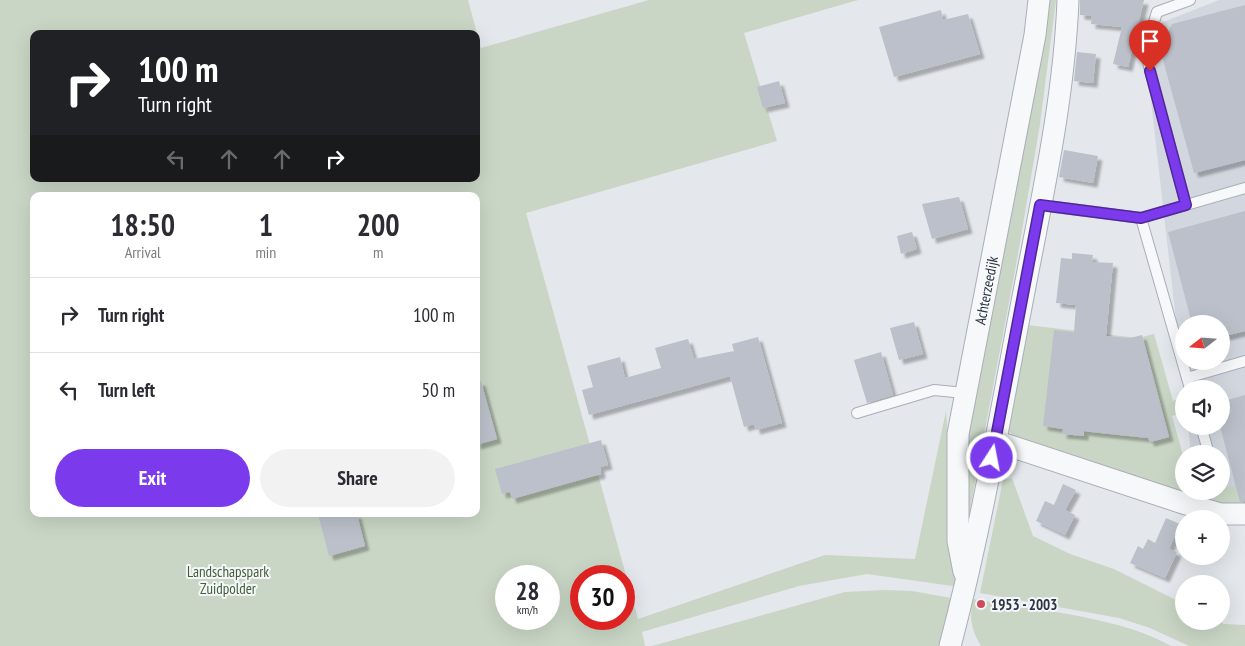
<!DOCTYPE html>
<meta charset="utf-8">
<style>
:root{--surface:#fff;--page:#f2f2f3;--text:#2b2b33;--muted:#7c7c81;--line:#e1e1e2;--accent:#7c3aed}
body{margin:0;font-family:"PT Sans Narrow",sans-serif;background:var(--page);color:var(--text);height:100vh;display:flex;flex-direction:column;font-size:19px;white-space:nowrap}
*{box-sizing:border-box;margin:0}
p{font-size:16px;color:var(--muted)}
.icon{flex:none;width:28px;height:28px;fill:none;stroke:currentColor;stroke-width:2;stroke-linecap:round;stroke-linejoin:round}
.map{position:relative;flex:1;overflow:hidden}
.side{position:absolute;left:30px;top:192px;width:450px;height:325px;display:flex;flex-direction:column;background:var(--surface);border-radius:10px;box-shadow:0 5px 20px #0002}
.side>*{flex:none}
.banner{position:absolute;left:30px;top:30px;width:450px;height:152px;border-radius:10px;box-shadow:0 5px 20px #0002;background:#202124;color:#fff;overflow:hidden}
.needle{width:32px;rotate:253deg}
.fabs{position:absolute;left:1175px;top:315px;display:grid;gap:10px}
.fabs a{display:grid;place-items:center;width:55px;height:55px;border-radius:50%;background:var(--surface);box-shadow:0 5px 20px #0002;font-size:25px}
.speed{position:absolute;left:495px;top:565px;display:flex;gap:10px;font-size:25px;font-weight:700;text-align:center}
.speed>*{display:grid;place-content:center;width:65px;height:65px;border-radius:50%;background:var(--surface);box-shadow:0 5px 20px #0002;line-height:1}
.speed small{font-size:12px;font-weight:400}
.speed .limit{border:8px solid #d22;background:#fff;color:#111}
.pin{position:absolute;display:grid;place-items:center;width:42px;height:42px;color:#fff;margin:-51px -21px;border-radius:50% 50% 50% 0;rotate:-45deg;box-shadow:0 0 5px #0007}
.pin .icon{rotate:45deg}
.me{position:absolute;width:55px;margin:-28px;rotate:11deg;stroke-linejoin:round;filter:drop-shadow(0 0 4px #0008)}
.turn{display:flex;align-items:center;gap:18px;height:105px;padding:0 25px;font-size:22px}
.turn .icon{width:65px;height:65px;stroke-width:2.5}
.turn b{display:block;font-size:35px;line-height:42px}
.lanes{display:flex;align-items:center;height:48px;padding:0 25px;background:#0003;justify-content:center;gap:25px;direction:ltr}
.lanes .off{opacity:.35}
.eta{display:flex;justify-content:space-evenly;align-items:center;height:85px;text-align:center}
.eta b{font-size:30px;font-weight:700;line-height:35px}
.cta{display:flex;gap:10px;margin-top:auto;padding:10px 25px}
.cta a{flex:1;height:58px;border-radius:30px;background:var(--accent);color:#fff;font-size:20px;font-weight:700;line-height:58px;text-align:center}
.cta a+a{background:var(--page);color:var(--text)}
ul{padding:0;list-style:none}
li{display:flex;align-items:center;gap:15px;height:75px;padding:0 25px;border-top:1px solid var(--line)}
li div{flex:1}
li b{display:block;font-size:19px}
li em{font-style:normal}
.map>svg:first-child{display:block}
</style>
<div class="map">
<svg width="1245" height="646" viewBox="0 0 1245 646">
<defs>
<filter id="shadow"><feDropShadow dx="4.5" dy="4.5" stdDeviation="1" flood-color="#0004"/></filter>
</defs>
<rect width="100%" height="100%" fill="#e4e7ec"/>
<path fill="#d2d6de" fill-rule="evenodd" d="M 1219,0 L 1245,0 L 1245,510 L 1210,519 L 1198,519 L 1195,491 L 1221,491 L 1221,454 L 1191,454 L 1188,426 L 1221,426 L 1221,389 L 1184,389 L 1184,391 L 1143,30 ZM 1184,324 L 1221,324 L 1221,361 L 1184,361 Z"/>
<g fill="#c9d6c5" fill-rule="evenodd">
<path d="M 0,0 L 468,0 L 481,48 L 649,0 L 858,0 L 744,33 L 777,141 L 526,213 L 638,619 L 825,555 L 915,559 L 946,411 L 958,579 L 953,586 L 867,574 L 799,586 L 642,632 L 645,646 L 0,646 ZM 34,34 L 476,34 L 476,179 L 34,179 ZM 34,196 L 476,196 L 476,514 L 34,514 ZM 506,576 L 549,576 L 549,619 L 506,619 ZM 581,576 L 624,576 L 624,619 L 581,619 Z"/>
<path d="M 1041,0 L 1056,0 L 1040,124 L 1017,260 L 964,541 L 964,447 Z"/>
<path d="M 1027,325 L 1138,338 L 1154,334 L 1173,401 L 1182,398 L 1184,412 L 1172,416 L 1184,459 L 1184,491 L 1206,491 L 1207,493 L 1221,491 L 1221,489 L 1234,486 L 1235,483 L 1245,480 L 1245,508 L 1239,509 L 1023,447 L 1005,426 Z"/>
<path d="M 1012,478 L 1033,536 L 1070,554 L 1114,569 L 1184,604 L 1184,621 L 1218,621 L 1224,624 L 1245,625 L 1245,646 L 1189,646 L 1150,628 L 1119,618 L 980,593 L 1003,480 Z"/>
<path d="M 885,590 L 912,591 L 951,598 L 941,646 L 652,646 L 845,592 Z"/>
<path d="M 973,599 C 1030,609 1122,617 1171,646 L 981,646 C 971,629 969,618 973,599 Z"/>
</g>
<g fill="#bbc0ca" filter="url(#shadow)">
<path d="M 1080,0 L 1144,0 L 1128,67 L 1113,64 L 1122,27 L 1091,24 L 1092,16 L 1080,15 Z"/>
<path d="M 1245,5 L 1245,160 L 1194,173 L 1160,49 L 1172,24 Z"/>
<path d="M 941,10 L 943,20 L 968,14 L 980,54 L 894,77 L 879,27 Z"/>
<path d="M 1077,52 L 1096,54 L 1093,83 L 1074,81 Z"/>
<path d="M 779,81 L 785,103 L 763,108 L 757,87 Z"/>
<path d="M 1064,150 L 1098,156 L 1093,183 L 1059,177 Z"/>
<path d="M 959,197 L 968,229 L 932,239 L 922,204 Z"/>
<path d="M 1245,211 L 1245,331 L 1221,337 L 1221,324 L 1192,324 L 1168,232 Z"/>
<path d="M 912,232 L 917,249 L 901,254 L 897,236 Z"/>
<path d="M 1072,253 L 1093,255 L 1092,262 L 1113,263 L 1106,336 L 1130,338 L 1142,335 L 1169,437 L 1150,442 L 1148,438 L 1091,432 L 1084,431 L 1084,436 L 1062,434 L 1063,429 L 1043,426 L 1054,330 L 1074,332 L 1076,305 L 1056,303 L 1061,258 L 1072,259 Z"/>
<path d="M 914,322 L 923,354 L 899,360 L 890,328 Z"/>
<path d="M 758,337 L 782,423 L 756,430 L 754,424 L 744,427 L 730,376 L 589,415 L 582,390 L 593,387 L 587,366 L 620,357 L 625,378 L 661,368 L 655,348 L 688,339 L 694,359 L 734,351 L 732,344 Z"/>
<path d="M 881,352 L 893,395 L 867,403 L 854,360 Z"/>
<path d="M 481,381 L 497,439 L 476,445 L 476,382 Z"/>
<path d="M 1245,395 L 1245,501 L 1240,502 L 1221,430 L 1221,402 Z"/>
<path d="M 601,440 L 608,465 L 600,467 L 601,474 L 512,499 L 510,492 L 502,494 L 495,469 Z"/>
<path d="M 1063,484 L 1076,490 L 1065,510 L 1075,515 L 1065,535 L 1036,521 L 1045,501 L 1054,505 Z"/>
<path d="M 318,514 L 357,514 L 365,546 L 329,556 Z"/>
<path d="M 1166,518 L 1180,524 L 1169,549 L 1177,552 L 1165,578 L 1130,563 L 1138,546 L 1143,549 L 1148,539 L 1155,543 Z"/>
</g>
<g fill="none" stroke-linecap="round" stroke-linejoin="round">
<defs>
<g id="lane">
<path d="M 1040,205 L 1141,218 L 1245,188"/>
<path d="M 1186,205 L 1145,51 L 1157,12 L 1190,0"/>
<path d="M 1141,218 L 1187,378 L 1245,361"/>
<path d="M 1187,378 L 1190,389"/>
<path d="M 857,413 L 934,390 L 965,393"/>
<path d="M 1201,426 L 1209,454"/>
</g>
<g id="street">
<path d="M 995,441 L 1186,504 L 1221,514 L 1245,514"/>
<path id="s1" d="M 964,572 L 958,541 L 958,434 L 1035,35 L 1039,0"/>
<path d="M 950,646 C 980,533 1000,417 1022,302 C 1041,202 1064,102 1068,0"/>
</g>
</defs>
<use href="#lane" stroke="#a9aeb7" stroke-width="12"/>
<use href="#street" stroke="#a9aeb7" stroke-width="23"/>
<use href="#lane" stroke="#f7f8fa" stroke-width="10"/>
<use href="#street" stroke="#f7f8fa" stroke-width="21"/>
</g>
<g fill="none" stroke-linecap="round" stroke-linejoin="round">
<defs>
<path id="route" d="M 992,458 L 1040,205 L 1141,218 L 1186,205 L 1150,71"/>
</defs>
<use href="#route" stroke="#51269a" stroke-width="12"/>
<use href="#route" stroke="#7c3aed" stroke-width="9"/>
</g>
<circle fill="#d1495b" stroke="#f4f6f9" stroke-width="2" cx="981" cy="604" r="5"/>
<g text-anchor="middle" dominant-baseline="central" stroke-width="4" stroke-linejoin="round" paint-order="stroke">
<g font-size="15" fill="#2b3445" stroke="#f4f6f9">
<text stroke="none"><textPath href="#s1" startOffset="285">Achterzeedijk</textPath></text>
</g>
<g font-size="15" fill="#3f6138" stroke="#f4f6f9">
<text x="228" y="571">Landschapspark<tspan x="228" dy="17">Zuidpolder</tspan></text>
</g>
<g font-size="15" font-weight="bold" fill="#2b3445" stroke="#f4f6f9" text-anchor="start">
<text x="991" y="604">1953 - 2003</text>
</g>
</g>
</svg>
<div class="fabs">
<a><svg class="needle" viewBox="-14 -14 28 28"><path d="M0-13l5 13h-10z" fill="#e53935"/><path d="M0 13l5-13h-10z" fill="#7c7c81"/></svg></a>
<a><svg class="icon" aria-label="sound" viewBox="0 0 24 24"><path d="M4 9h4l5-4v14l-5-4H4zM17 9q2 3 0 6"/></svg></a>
<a><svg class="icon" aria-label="layers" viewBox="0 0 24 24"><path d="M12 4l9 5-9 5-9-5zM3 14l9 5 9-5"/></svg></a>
<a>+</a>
<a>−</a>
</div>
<div class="speed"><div>28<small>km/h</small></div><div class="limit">30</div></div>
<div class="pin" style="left:1150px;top:71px;background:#d93025"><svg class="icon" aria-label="arrive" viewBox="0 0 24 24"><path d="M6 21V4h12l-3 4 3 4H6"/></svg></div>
<svg class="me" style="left:992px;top:458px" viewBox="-20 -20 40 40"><circle r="17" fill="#7c3aed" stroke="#fff" stroke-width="3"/><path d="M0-11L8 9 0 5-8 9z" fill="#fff"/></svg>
<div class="banner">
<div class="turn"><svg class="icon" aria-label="right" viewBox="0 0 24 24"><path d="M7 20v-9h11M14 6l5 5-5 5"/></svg><div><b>100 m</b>Turn right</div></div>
<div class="lanes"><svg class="icon off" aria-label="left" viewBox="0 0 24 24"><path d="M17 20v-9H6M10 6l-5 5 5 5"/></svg><svg class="icon off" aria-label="ahead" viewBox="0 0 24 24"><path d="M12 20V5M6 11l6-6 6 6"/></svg><svg class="icon off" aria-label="ahead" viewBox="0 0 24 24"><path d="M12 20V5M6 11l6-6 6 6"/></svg><svg class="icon" aria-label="right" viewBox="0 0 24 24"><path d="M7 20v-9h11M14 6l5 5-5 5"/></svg></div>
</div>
<section class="side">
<div class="eta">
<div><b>18:50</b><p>Arrival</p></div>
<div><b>1</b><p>min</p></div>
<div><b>200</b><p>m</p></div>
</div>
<ul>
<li><svg class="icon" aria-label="right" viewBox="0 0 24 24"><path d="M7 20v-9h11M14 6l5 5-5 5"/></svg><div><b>Turn right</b></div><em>100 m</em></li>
<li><svg class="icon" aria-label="left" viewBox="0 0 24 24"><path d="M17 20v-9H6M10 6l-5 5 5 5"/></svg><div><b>Turn left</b></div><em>50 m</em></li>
</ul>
<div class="cta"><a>Exit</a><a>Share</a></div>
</section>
</div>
